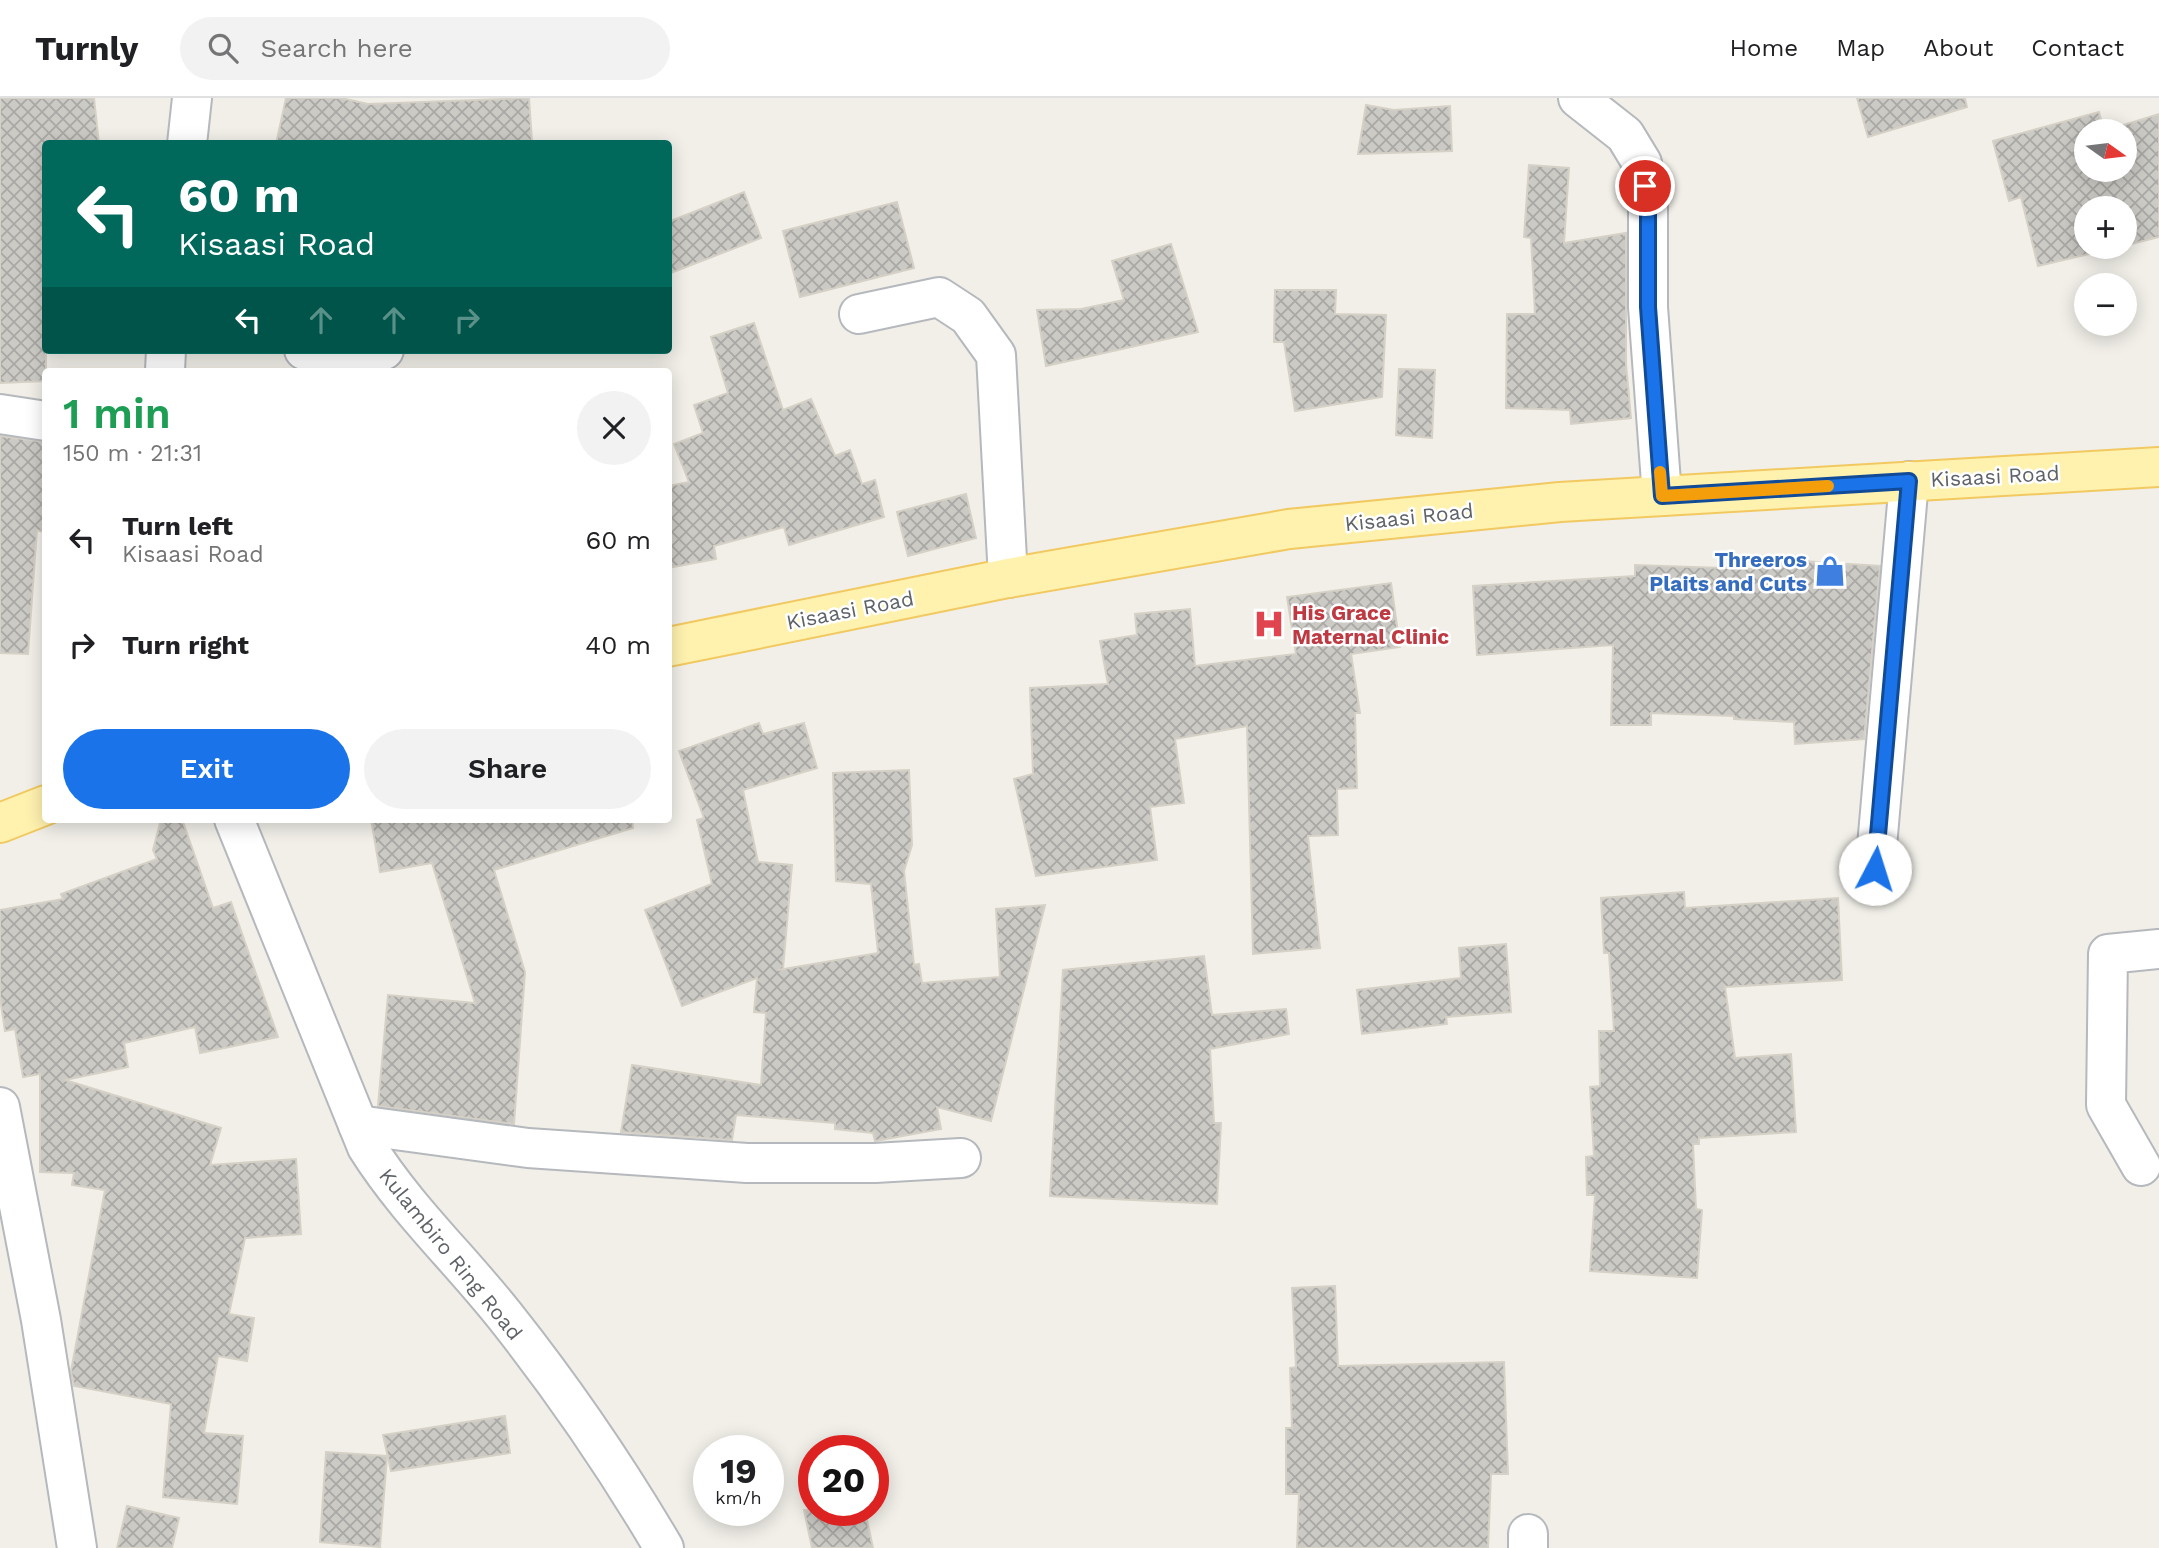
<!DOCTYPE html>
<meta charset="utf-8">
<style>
:root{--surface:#fff;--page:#f2f2f2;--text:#202124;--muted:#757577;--line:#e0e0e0;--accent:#1a73e8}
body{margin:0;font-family:"Work Sans",sans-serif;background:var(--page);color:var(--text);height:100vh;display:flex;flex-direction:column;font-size:26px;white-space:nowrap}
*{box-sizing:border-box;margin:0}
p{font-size:23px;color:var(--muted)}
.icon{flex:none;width:38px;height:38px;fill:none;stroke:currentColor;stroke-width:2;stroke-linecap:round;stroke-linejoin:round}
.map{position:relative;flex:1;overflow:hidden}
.panel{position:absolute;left:42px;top:270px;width:630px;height:455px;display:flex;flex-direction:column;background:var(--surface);border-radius:7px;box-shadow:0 4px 18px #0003}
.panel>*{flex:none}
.banner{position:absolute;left:42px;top:42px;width:630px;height:214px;border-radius:7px;box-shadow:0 4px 18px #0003;background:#00695c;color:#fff;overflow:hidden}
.needle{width:46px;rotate:104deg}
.controls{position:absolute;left:2074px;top:21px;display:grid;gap:14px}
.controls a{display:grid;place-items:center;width:63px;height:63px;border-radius:50%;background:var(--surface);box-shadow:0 4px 18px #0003;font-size:35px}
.speed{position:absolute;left:693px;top:1337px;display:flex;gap:14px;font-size:35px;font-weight:700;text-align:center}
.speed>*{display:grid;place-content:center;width:91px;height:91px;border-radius:50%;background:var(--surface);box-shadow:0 4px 18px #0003;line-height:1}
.speed small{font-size:18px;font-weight:400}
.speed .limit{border:10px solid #d22;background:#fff;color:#111}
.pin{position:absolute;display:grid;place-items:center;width:60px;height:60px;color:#fff;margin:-30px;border:4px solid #fff;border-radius:50%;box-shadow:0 2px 7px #0007}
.me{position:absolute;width:77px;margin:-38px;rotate:5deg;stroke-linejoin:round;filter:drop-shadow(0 0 5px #0008)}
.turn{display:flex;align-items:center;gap:24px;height:147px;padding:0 21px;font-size:32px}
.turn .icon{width:91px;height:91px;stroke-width:2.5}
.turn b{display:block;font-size:49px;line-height:60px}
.lanes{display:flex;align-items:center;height:66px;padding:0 21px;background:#0003;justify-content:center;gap:35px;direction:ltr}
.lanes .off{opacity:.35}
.round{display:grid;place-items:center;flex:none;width:74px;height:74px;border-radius:37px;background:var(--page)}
.head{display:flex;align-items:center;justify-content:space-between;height:119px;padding:0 21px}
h1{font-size:42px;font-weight:600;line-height:52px;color:#1e9e55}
.action{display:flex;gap:14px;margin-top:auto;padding:14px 21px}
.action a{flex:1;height:80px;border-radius:42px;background:var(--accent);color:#fff;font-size:28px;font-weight:600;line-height:80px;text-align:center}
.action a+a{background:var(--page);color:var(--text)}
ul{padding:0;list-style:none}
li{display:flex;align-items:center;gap:21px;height:105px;padding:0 21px}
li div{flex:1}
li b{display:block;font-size:26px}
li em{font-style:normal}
header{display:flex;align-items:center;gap:42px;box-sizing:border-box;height:98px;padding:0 35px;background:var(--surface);border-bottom:2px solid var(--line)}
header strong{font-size:33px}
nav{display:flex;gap:38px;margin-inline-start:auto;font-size:24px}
.search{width:490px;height:63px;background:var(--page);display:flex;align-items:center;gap:18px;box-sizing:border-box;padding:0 24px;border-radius:38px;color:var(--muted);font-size:26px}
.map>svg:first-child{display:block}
</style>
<header>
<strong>Turnly</strong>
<div class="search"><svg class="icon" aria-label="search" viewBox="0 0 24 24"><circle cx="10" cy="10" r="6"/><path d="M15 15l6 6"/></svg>Search here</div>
<nav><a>Home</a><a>Map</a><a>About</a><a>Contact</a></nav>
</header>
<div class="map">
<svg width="2159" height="1450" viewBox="0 0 2159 1450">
<defs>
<pattern id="building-cross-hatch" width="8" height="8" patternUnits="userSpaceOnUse" patternTransform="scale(1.75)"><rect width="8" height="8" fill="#cccac5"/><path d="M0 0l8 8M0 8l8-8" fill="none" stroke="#a9a8a4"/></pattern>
</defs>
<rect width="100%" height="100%" fill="#f1efe8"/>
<g fill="url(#building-cross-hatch)" stroke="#d6d1c6" stroke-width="2" fill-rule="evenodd">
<path d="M 0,0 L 94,0 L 99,46 L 46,46 L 46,283 L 0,285 Z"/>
<path d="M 286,0 L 341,0 L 368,6 L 529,0 L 532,43 L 276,46 Z"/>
<path d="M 1857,0 L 1965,0 L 1967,9 L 1868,39 Z"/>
<path d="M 1366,7 L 1394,12 L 1450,8 L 1452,53 L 1358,56 Z"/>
<path d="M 2099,14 L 2104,33 L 2159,16 L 2159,139 L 2124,148 L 2124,110 L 2086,110 L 2086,149 L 2119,149 L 2038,168 L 2021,99 L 2009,103 L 1993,43 ZM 2086,33 L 2124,33 L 2124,72 L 2086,72 Z"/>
<path d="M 1529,67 L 1569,70 L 1564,145 L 1626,135 L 1626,266 L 1631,320 L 1571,326 L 1570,312 L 1506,310 L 1507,216 L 1535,216 L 1531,140 L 1524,139 Z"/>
<path d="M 744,94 L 761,140 L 668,176 L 668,124 Z"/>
<path d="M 897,104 L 914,170 L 800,199 L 783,133 Z"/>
<path d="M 1171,146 L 1198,234 L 1046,268 L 1037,212 L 1081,211 L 1124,202 L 1112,163 Z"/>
<path d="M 1275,192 L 1336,192 L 1335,216 L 1386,217 L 1382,299 L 1295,313 L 1284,244 L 1274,244 Z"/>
<path d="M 754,225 L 783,312 L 811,301 L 835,358 L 850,352 L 862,386 L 875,382 L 884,419 L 789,447 L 784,429 L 714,448 L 716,461 L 668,470 L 668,388 L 689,384 L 674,346 L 703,335 L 694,307 L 728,295 L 711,239 Z"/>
<path d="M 1399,271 L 1435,272 L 1432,340 L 1396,337 Z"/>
<path d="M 0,338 L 46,344 L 46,435 L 37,432 L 28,556 L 0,555 Z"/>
<path d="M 966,396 L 976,440 L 908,458 L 897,414 Z"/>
<path d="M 1754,460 L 1880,468 L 1864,641 L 1795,646 L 1794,624 L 1734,621 L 1734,618 L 1651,615 L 1651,627 L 1611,627 L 1613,547 L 1477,557 L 1473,488 L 1635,478 L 1635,467 L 1753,471 Z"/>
<path d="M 1391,485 L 1400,549 L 1351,556 L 1360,615 L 1355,615 L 1357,690 L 1337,691 L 1338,737 L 1308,738 L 1320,850 L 1253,856 L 1247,628 L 1175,641 L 1184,705 L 1150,709 L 1157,762 L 1036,778 L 1014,681 L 1033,676 L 1030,590 L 1108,586 L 1100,543 L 1137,537 L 1135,516 L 1190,511 L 1195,568 L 1296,556 L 1287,499 Z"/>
<path d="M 759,625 L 763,636 L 804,625 L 817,670 L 743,692 L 758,764 L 792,767 L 783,871 L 778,872 L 878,855 L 871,786 L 836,783 L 833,675 L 909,672 L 912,747 L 904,773 L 914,867 L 919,866 L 922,885 L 1000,879 L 996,811 L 1045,807 L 991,1023 L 937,1009 L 941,1031 L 875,1043 L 873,1035 L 835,1031 L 835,1025 L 736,1017 L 732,1042 L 621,1034 L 632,967 L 761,987 L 766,915 L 754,914 L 757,880 L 682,908 L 645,812 L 712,786 L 697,722 L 704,720 L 679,653 Z"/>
<path d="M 161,721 L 182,721 L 213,810 L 231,804 L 278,939 L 200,955 L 195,929 L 124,945 L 128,969 L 65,982 L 221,1030 L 210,1067 L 296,1061 L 301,1136 L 245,1140 L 229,1216 L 254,1220 L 247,1263 L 218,1258 L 204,1335 L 243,1338 L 237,1406 L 163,1399 L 171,1306 L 74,1288 L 71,1273 L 105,1092 L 72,1087 L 74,1075 L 40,1074 L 40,976 L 23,979 L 15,931 L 5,933 L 0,900 L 0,812 L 63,801 L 61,796 L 157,761 L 153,752 Z"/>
<path d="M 371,721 L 632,721 L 633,730 L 494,772 L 525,874 L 514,1026 L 378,1008 L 388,897 L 475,905 L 432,765 L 380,774 Z"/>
<path d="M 1684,794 L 1685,810 L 1838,800 L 1842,882 L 1725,889 L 1735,960 L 1791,956 L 1796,1034 L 1699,1040 L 1699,1046 L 1693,1046 L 1696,1111 L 1702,1112 L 1697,1180 L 1590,1173 L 1595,1097 L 1587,1097 L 1586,1059 L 1594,1058 L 1590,989 L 1600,988 L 1599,933 L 1614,933 L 1609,855 L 1604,855 L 1601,800 Z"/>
<path d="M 1506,846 L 1511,914 L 1446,919 L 1447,926 L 1362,936 L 1357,892 L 1461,880 L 1459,850 Z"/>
<path d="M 1204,858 L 1212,917 L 1286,911 L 1289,936 L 1210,951 L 1214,1025 L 1221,1025 L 1217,1106 L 1050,1098 L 1063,872 Z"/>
<path d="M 1335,1188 L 1338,1268 L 1504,1264 L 1508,1376 L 1491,1376 L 1488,1450 L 1297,1450 L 1299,1396 L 1286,1396 L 1286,1330 L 1292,1330 L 1290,1270 L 1296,1269 L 1292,1190 Z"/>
<path d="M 505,1318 L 510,1355 L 391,1373 L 383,1337 Z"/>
<path d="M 326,1354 L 387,1358 L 380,1449 L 320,1444 Z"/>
<path d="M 127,1408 L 179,1420 L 172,1450 L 117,1450 Z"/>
<path d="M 804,1412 L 865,1412 L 873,1450 L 812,1450 Z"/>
</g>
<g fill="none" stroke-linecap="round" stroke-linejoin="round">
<defs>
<g id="minor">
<path d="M 1578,0 L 1625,37 L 1642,65 L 1648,111 L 1648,209 L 1662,398"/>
<path d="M 187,46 L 192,0"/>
<path d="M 859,216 L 939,199 L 968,218 L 996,257 L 1008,480"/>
<path d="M 304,252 L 345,256 L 384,252"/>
<path d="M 165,273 L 166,252"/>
<path d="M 0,316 L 46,323"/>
<path d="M 234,721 L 367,1049 C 406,1111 459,1160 505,1218 C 563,1291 617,1370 664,1450"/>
<path d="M 1875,771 L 1909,383"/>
<path d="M 0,1009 L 41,1222 L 77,1450"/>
<path d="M 358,1027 L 528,1050 L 747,1065 L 875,1065 L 961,1060"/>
<path d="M 2141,1068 L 2106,1007 L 2108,856 L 2159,851"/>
<path d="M 1528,1436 L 1528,1450"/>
</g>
<g id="major">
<path d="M 668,549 L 1008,480 L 1289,431 L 1560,404 L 2159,369"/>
<path d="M 0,725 L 46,707"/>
</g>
</defs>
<use href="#minor" stroke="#b5b8bc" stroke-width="42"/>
<use href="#major" stroke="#f2c960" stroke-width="42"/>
<use href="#minor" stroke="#fff" stroke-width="38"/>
<use href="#major" stroke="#fff2af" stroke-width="38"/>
</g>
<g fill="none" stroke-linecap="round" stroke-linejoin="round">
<defs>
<path id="route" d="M 1645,88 L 1648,111 L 1648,209 L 1662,398 L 1909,383 L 1875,771"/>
</defs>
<use href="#route" stroke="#114b97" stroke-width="18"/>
<use href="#route" stroke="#1a73e8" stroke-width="12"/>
<path stroke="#f59e0b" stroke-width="12" d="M 1660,374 L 1662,398 L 1828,388"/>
</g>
<defs>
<symbol id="shop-bare" viewBox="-9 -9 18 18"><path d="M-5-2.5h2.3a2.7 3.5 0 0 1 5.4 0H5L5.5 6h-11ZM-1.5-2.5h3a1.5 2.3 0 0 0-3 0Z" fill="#3f7fe0" stroke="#fff" stroke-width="2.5" paint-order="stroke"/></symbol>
<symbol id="hospital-bare" viewBox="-9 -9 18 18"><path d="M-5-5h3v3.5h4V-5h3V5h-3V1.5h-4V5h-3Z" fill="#e0444e" stroke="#fff" stroke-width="2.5" paint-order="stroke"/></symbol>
</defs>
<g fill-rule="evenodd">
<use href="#shop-bare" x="1808" y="451" width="44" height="44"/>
<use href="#hospital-bare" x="1247" y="504" width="44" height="44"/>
</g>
<g text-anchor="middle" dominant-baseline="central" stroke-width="5" stroke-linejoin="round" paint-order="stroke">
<g font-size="21" fill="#5f6368" stroke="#fff">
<text transform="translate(1995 378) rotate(-3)">Kisaasi Road</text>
<text transform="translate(1409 419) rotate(-6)">Kisaasi Road</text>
<text transform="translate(850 512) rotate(-11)">Kisaasi Road</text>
<text transform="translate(451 1156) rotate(51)">Kulambiro Ring Road</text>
</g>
<g font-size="21" font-weight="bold" fill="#366cbe" stroke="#fff" text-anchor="end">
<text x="1807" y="461">Threeros<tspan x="1807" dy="24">Plaits and Cuts</tspan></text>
</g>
<g font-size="21" font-weight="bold" fill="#be3a42" stroke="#fff" text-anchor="start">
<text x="1292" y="514">His Grace<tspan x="1292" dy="24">Maternal Clinic</tspan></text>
</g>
</g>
</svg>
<div class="controls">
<a><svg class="needle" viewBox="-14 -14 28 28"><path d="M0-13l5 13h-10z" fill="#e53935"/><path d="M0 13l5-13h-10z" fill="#757577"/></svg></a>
<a>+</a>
<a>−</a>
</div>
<div class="speed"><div>19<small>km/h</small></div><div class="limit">20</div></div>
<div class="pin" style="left:1645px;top:88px;background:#d93025"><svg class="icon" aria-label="arrive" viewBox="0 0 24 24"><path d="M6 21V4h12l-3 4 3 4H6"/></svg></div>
<svg class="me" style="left:1875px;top:771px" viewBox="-20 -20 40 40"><circle r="19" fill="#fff"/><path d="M0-13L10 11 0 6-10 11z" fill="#1a73e8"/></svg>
<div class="banner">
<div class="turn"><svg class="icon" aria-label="left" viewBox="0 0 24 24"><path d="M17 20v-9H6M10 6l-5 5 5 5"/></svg><div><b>60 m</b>Kisaasi Road</div></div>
<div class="lanes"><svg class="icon" aria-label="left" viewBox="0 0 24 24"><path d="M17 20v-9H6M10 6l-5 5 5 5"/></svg><svg class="icon off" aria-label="ahead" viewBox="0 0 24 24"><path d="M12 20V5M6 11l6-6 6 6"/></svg><svg class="icon off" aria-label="ahead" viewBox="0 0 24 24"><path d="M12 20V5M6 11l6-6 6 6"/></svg><svg class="icon off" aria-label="right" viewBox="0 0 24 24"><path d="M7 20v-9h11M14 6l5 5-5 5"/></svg></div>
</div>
<section class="panel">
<div class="head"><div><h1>1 min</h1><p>150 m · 21:31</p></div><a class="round"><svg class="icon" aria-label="close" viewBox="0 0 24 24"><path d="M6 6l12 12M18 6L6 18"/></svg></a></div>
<ul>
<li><svg class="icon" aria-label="left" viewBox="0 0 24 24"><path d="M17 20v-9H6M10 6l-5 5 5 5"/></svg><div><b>Turn left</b><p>Kisaasi Road</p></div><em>60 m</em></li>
<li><svg class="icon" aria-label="right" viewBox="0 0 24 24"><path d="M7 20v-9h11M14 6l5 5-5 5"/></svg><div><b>Turn right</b></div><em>40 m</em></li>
</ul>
<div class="action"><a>Exit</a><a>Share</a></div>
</section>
</div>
